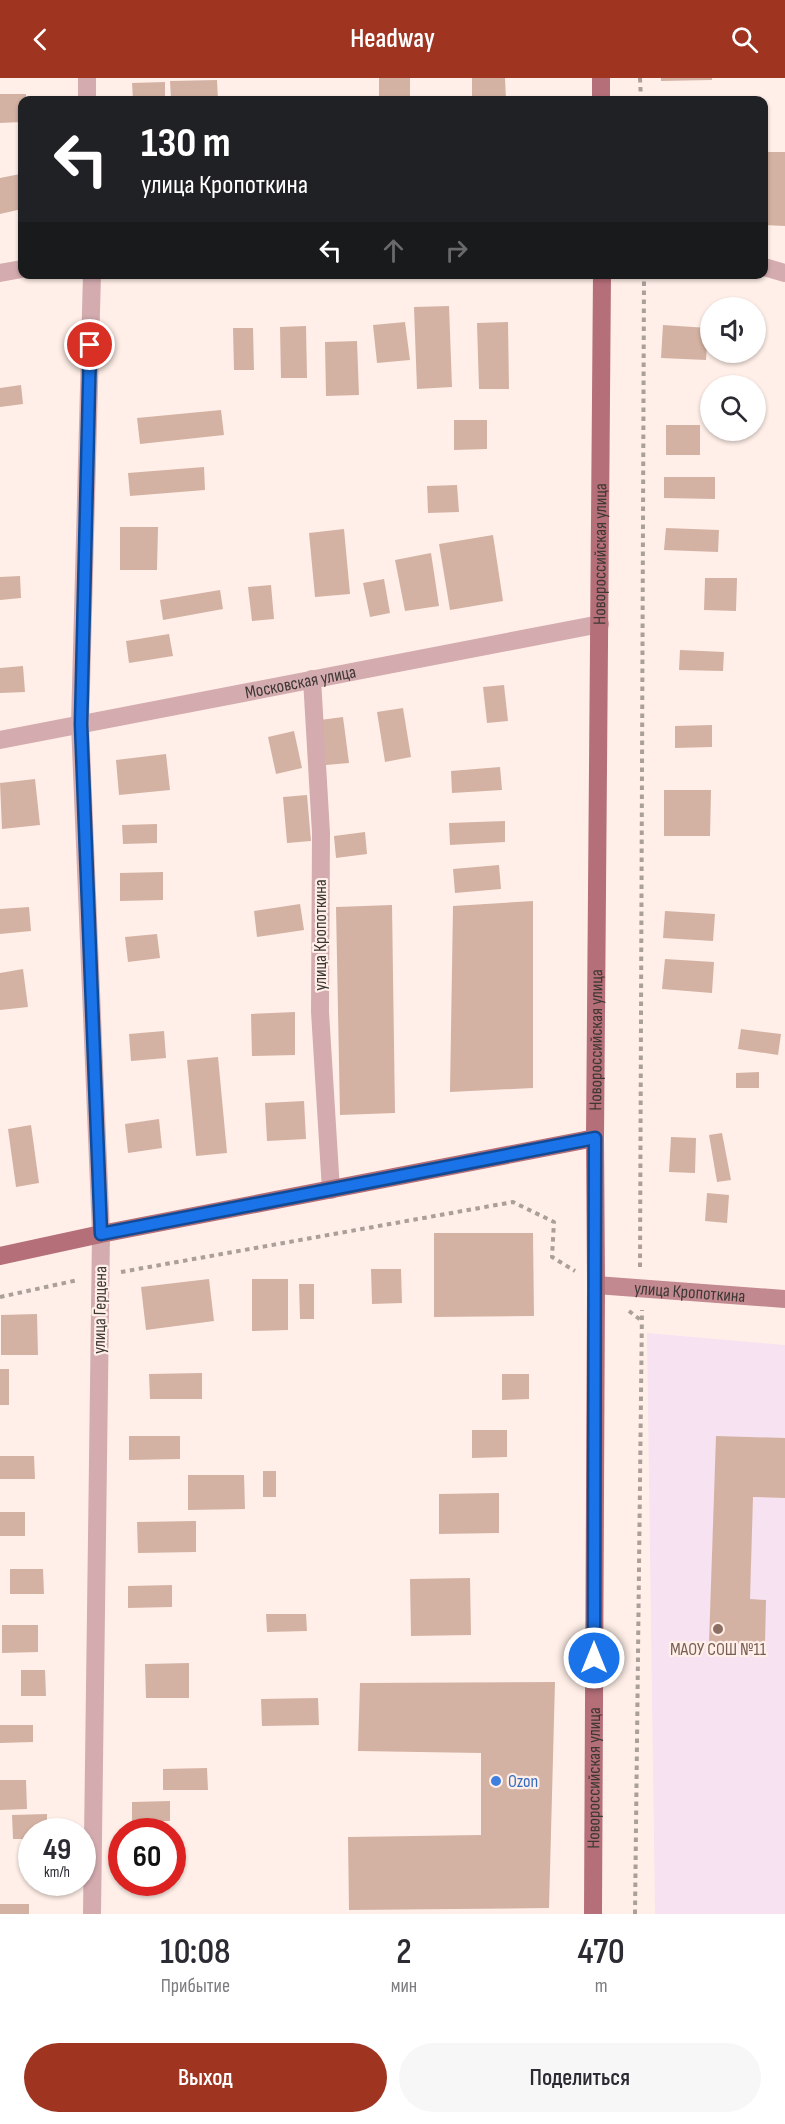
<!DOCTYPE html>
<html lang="ru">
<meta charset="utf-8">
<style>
:root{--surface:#fff;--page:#f7f7f7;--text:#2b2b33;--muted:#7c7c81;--accent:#9f3521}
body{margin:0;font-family:"Sofia Sans Condensed",sans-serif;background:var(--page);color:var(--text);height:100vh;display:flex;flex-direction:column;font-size:22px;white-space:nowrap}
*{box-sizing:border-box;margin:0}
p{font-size:20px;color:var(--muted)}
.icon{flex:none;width:33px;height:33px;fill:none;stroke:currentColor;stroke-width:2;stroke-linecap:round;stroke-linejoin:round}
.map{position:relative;height:1836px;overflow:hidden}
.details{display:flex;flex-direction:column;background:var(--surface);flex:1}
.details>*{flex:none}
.hud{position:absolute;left:18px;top:18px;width:750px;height:183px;border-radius:12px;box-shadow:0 2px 4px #0004;background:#202124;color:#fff;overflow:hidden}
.fabs{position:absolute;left:700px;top:219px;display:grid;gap:12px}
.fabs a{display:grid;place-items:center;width:66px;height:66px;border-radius:50%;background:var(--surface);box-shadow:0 2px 4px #0004;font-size:30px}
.speed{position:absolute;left:18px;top:1740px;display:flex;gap:12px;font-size:30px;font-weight:700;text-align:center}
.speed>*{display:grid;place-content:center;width:78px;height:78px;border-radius:50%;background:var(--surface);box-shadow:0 2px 4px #0004;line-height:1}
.speed small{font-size:15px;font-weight:400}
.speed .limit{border:9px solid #d22;background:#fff;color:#111}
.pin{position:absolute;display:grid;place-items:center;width:51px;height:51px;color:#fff;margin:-26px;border:3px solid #fff;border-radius:50%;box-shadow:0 2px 6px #0007}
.me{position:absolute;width:66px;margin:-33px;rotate:0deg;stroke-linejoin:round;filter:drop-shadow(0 0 4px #0008)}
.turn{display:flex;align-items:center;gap:21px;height:126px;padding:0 24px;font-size:27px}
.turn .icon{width:78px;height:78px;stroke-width:2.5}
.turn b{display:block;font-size:42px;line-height:51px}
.lanes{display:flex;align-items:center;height:57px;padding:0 24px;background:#0003;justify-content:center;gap:30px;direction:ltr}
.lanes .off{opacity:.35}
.eta{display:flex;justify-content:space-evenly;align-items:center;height:102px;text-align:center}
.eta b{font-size:36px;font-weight:600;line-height:42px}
.action{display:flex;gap:12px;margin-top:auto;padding:12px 24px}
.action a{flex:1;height:69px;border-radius:36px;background:var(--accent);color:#fff;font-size:24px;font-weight:600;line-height:69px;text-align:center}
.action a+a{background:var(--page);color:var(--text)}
header{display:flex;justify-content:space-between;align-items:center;height:78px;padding:0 24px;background:var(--accent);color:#fff;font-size:27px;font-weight:600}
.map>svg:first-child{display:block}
</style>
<header><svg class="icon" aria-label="back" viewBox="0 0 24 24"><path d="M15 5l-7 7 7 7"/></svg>Headway<svg class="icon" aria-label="search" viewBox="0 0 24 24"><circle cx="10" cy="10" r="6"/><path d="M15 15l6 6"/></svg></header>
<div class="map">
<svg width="785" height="1836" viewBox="0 0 785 1836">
<rect width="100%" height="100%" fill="#ffefe8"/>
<path fill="#f6e2f1" d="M 647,1255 L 785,1267 L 785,1836 L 655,1836 Z"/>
<g fill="#d4b2a3">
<rect x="379" y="0" width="31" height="22"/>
<path d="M 472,0 L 505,0 L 506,22 L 472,22 Z"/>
<path d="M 661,0 L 712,0 L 712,2 L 661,3 Z"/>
<path d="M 217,2 L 218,22 L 171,22 L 170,3 Z"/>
<path d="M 165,4 L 165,22 L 133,22 L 132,5 Z"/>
<path d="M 0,16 L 26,16 L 26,22 L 22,22 L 22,44 L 0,45 Z"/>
<path d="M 764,74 L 785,74 L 785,148 L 764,147 Z"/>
<path d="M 20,96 L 22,109 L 22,131 L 0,136 L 0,100 Z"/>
<path d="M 449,228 L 452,309 L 417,311 L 414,229 Z"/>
<path d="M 405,244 L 410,282 L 377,285 L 373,247 Z"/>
<path d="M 508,244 L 509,311 L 479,311 L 477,245 Z"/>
<path d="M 663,247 L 708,250 L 706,282 L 661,280 Z"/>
<path d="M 306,248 L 307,300 L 281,300 L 280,249 Z"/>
<path d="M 233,250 L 253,250 L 254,292 L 234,292 Z"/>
<path d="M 357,263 L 359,317 L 326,318 L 325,264 Z"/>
<path d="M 21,307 L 23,326 L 0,329 L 0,310 Z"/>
<path d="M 221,332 L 224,357 L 140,366 L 137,340 Z"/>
<path d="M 454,342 L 487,342 L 487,371 L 454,372 Z"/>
<rect x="666" y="347" width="34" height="30"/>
<path d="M 204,389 L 205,412 L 130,418 L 128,395 Z"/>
<path d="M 664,399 L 715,399 L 715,421 L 664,420 Z"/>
<path d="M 457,407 L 459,434 L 428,435 L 427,408 Z"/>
<path d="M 120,449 L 158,449 L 157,492 L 120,492 Z"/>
<path d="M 666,450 L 719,452 L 718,474 L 664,472 Z"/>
<path d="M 344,451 L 350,516 L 315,519 L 309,455 Z"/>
<path d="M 493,457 L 503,523 L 450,532 L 439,466 Z"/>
<path d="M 431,475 L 439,528 L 405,533 L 395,482 Z"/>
<path d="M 20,498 L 21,520 L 0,522 L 0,499 Z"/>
<path d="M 705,500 L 737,500 L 736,533 L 704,532 Z"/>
<path d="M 384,501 L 390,535 L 370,539 L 363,505 Z"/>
<path d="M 271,507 L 274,541 L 252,543 L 248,509 Z"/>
<path d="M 220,512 L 223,531 L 163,542 L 160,522 Z"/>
<path d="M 169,556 L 173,578 L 129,585 L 126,563 Z"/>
<path d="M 680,572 L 724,574 L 723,593 L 679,592 Z"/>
<path d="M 23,588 L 25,614 L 0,615 L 0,590 Z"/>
<path d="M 504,607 L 508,643 L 487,645 L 483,609 Z"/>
<path d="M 403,630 L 411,679 L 385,684 L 377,634 Z"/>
<path d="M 343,639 L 349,685 L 326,687 L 320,642 Z"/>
<path d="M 712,647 L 712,669 L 675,670 L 675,648 Z"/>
<path d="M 294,653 L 302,690 L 276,696 L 268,659 Z"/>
<path d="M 166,676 L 170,712 L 119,717 L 116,682 Z"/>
<path d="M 500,689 L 502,712 L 452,715 L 451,693 Z"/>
<path d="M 35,701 L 40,747 L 2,751 L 0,705 Z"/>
<path d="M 664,712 L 711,712 L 710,758 L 664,758 Z"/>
<path d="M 307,717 L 311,763 L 287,765 L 283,719 Z"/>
<path d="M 505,743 L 505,764 L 450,767 L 449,745 Z"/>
<path d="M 157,746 L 157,765 L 123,766 L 122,747 Z"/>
<path d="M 365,754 L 367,776 L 336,780 L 334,758 Z"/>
<path d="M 499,787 L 501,811 L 455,815 L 453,791 Z"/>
<path d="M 163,794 L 163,822 L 120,823 L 120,795 Z"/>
<path d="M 533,823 L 533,1010 L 450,1014 L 453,828 Z"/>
<path d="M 300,826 L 304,852 L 257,859 L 254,833 Z"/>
<path d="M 392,827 L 395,1035 L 340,1037 L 336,829 Z"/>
<path d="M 29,829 L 31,853 L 0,856 L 0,831 Z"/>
<path d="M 665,833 L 715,836 L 713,863 L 663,860 Z"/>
<path d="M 157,856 L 160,880 L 128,884 L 125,859 Z"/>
<path d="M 665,881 L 714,884 L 712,915 L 662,911 Z"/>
<path d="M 23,891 L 28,929 L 0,932 L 0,895 Z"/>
<path d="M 295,934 L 295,977 L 252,978 L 251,936 Z"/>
<path d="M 741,951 L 781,956 L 778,977 L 738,971 Z"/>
<path d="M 164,953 L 166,980 L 131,983 L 129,956 Z"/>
<path d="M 218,979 L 227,1075 L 196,1078 L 187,982 Z"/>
<path d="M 759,994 L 759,1010 L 736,1010 L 736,995 Z"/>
<path d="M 304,1023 L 306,1061 L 267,1063 L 265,1025 Z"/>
<path d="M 159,1041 L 162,1070 L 128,1075 L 125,1046 Z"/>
<path d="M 31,1047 L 39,1105 L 16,1109 L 8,1051 Z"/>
<path d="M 722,1055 L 731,1102 L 717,1104 L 709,1057 Z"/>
<path d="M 671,1059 L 696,1060 L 695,1095 L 669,1094 Z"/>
<path d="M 707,1115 L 729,1117 L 727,1145 L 705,1143 Z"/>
<path d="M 434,1155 L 533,1155 L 534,1238 L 434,1239 Z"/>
<path d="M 371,1191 L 401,1191 L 402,1225 L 372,1226 Z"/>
<path d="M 209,1201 L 214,1243 L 146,1252 L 141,1209 Z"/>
<path d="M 252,1201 L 288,1201 L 288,1252 L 252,1253 Z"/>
<path d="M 299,1206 L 314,1206 L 314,1241 L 300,1241 Z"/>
<path d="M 37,1236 L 38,1277 L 1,1277 L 1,1237 Z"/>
<rect x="0" y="1291" width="9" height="36"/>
<path d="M 202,1295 L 202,1321 L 150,1321 L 149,1296 Z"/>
<path d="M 502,1296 L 529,1296 L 529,1321 L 502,1322 Z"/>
<path d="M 472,1352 L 507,1352 L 507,1379 L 472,1380 Z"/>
<path d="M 129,1358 L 180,1358 L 180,1381 L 129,1382 Z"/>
<path d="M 716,1358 L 785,1360 L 785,1420 L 753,1419 L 750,1521 L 766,1522 L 765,1566 L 709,1565 Z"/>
<path d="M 0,1378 L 34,1378 L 35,1401 L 0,1401 Z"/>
<rect x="263" y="1393" width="13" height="26"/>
<path d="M 188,1397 L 244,1397 L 245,1431 L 188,1432 Z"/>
<path d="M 499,1415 L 499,1455 L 439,1456 L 439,1416 Z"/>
<rect x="0" y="1434" width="25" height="24"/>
<path d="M 196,1443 L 196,1474 L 138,1475 L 137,1444 Z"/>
<path d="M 10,1491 L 43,1491 L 44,1516 L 10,1516 Z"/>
<path d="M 470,1500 L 471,1557 L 411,1558 L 410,1501 Z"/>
<path d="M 172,1507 L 172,1529 L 128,1530 L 128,1508 Z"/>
<path d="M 266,1536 L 306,1536 L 307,1553 L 267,1554 Z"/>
<path d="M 2,1547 L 38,1547 L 38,1574 L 2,1575 Z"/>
<path d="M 189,1585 L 189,1620 L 146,1620 L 145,1586 Z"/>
<path d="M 21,1592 L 45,1592 L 46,1618 L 21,1618 Z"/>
<path d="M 555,1604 L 549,1830 L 349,1832 L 348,1759 L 481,1757 L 481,1675 L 358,1673 L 360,1605 Z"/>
<path d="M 318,1620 L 319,1647 L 262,1648 L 261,1621 Z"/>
<path d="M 0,1647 L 33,1647 L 33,1664 L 0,1665 Z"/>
<path d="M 207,1690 L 208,1712 L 163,1712 L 163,1691 Z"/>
<path d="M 0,1702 L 26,1702 L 27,1731 L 0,1732 Z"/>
<path d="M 170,1723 L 170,1743 L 132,1743 L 132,1724 Z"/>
<path d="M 47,1736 L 47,1754 L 32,1754 L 32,1761 L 13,1761 L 12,1737 Z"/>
<rect x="0" y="1826" width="29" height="10"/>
</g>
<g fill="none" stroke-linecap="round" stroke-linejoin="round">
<g stroke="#aa9f99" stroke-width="4" stroke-dasharray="4.5 4.5" stroke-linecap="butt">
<path d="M 640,0 L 641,22"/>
<path d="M 640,1189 L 644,196"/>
<path d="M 121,1194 L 513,1124 L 554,1144 L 552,1179 L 575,1193"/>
<path d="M 0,1219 L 78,1202"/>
<path d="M 629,1233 L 642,1243"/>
<path d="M 635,1836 L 642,1232"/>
</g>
<g stroke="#d4acb0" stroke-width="18">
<path d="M 87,0 L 87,22"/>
<path d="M 764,189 L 785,195"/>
<path d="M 0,195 L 22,191"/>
<path d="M 92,196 L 80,646 L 101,1156 L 92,1836"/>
<path d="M 312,601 L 321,755 L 320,934 L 331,1112"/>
<path id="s1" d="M 0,662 L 600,546"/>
</g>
<path stroke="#c38990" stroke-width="18" id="s2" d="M 596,1207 L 785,1221"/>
<g stroke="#b56f78" stroke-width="18">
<path d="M 601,0 L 601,22"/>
<path d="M 0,1178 L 101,1156 L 595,1060"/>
<path id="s3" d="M 593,1836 L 596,1207 L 595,1060 L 602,196"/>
</g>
</g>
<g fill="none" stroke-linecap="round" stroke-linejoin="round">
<defs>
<path id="route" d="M 90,267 L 81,646 L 101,1156 L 595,1060 L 594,1580"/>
</defs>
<use href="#route" stroke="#114b97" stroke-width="15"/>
<use href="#route" stroke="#1a73e8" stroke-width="10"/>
</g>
<circle fill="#8d6e63" stroke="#ffefe8" stroke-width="2" cx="718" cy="1551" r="6"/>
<circle fill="#3f7fe0" stroke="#ffefe8" stroke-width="2" cx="496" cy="1703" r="6"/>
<g text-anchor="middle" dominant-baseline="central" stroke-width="4.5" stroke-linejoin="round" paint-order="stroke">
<g font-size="18" fill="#3e3835" stroke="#ffefe8">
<text stroke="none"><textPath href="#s3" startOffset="1360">Новороссийская улица</textPath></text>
<text stroke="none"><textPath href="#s1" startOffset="306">Московская улица</textPath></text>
<text transform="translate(320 857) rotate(-90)">улица Кропоткина</text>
<text stroke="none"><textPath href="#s3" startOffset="874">Новороссийская улица</textPath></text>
<text stroke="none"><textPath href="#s2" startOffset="94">улица Кропоткина</textPath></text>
<text transform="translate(100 1232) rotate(-89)">улица Герцена</text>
<text stroke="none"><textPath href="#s3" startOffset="136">Новороссийская улица</textPath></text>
</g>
<g font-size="18" fill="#785e54" stroke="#ffefe8">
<text x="718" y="1571">МАОУ СОШ №11</text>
</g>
<g font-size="18" fill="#366cbe" stroke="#ffefe8" text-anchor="start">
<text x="508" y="1703">Ozon</text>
</g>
</g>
</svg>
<div class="fabs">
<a><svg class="icon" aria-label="sound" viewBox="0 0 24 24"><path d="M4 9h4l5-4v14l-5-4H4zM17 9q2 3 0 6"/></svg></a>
<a><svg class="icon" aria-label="search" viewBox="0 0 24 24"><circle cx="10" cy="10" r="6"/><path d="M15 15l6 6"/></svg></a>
</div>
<div class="speed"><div>49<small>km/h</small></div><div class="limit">60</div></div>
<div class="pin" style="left:90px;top:267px;background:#d93025"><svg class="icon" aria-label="arrive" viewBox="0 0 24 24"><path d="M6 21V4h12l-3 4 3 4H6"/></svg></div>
<svg class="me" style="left:594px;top:1580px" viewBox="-20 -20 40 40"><circle r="17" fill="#1a73e8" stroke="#fff" stroke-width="3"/><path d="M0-11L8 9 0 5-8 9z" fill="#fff"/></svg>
<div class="hud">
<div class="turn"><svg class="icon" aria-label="left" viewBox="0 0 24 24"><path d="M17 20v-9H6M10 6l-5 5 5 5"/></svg><div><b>130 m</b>улица Кропоткина</div></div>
<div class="lanes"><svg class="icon" aria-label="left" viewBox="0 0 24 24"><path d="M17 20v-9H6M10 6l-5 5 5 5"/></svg><svg class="icon off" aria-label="ahead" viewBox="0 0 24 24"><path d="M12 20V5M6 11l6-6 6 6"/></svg><svg class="icon off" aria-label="right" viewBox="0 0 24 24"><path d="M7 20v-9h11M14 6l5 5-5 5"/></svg></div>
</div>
</div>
<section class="details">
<div class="eta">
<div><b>10:08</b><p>Прибытие</p></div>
<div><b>2</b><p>мин</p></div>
<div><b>470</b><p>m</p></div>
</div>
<div class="action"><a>Выход</a><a>Поделиться</a></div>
</section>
